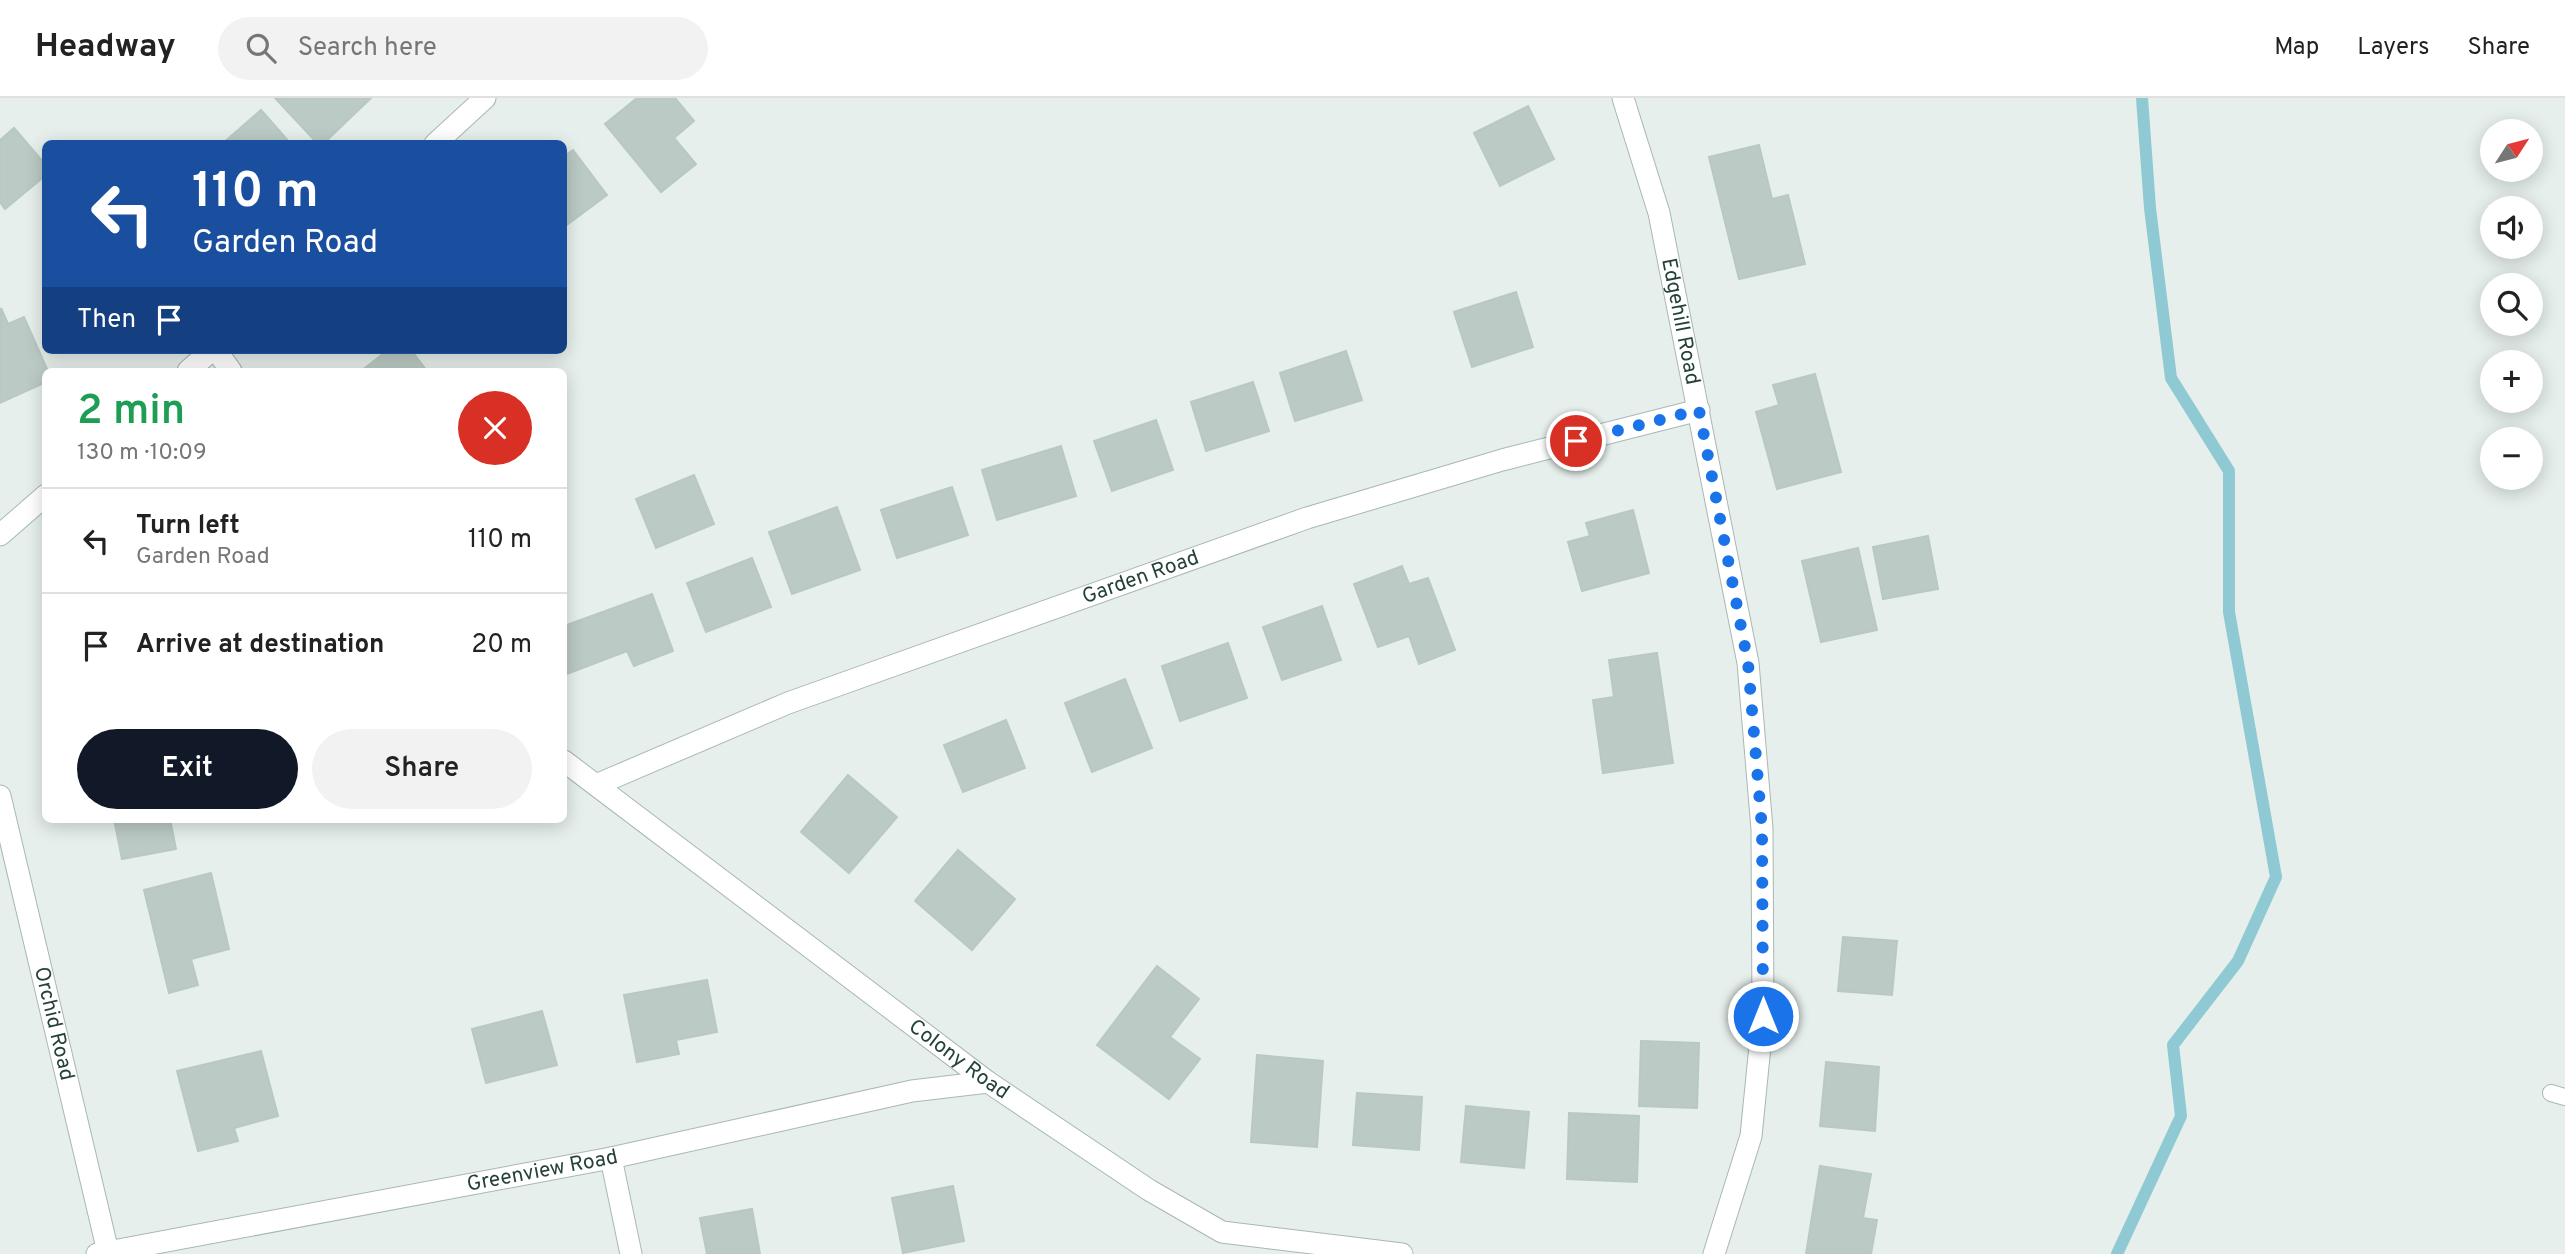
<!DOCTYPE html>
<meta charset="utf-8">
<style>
:root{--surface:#fff;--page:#f2f2f2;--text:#222;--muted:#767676;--line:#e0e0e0;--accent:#111827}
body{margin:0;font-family:Overpass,sans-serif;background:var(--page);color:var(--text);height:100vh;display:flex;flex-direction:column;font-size:26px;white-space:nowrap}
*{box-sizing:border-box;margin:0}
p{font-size:23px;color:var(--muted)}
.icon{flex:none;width:38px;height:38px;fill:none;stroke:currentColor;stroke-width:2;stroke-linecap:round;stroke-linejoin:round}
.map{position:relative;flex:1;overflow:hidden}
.sheet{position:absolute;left:42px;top:270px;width:525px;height:455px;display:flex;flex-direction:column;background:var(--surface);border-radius:10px;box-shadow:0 4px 18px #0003}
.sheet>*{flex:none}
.guide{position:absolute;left:42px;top:42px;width:525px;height:214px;border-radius:10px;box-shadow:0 4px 18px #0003;background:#1a4fa0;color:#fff;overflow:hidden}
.needle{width:46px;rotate:54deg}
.tools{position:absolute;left:2480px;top:21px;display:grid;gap:14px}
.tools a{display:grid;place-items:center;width:63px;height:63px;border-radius:50%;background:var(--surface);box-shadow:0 4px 18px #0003;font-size:35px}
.pin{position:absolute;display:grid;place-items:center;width:60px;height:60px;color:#fff;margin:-30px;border:4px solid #fff;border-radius:50%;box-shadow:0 2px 7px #0007}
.me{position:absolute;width:77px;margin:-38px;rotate:0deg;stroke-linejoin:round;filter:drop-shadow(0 0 5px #0008)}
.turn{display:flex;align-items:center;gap:24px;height:147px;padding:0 35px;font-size:32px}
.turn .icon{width:91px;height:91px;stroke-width:2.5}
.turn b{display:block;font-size:49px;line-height:60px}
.then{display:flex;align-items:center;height:66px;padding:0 35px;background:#0003;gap:14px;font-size:26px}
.round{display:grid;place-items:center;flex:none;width:74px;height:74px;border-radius:37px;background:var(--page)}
.summary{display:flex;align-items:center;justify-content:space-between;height:119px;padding:0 35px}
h1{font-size:42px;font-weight:600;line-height:52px;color:#1e9e55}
.button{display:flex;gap:14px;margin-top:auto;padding:14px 35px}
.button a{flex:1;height:80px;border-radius:42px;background:var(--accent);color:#fff;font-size:28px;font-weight:600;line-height:80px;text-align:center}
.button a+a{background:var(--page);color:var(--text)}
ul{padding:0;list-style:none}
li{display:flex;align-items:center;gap:21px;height:105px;padding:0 35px;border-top:2px solid var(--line)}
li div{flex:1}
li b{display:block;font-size:26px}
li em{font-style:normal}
header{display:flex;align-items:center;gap:42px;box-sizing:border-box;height:98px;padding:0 35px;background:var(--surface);border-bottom:2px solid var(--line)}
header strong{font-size:33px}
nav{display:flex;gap:38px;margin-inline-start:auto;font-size:24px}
.search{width:490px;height:63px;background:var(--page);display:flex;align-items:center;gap:18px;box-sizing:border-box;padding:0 24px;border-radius:38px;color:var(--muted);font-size:26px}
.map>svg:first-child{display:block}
</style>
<header>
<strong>Headway</strong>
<div class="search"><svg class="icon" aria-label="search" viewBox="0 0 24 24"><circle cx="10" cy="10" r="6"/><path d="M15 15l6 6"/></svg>Search here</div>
<nav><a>Map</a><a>Layers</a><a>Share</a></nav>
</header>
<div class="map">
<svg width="2565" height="1156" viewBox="0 0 2565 1156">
<rect width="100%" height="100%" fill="#e6efeb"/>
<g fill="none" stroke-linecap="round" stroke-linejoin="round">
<path stroke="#8ec9d4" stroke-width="12" d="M 2117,1156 L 2181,1018 L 2173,947 L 2238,863 L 2276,779 L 2229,514 L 2229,373 L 2171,280 L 2150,110 L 2142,0"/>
</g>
<g fill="#bbcac4" stroke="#b8c9c2" stroke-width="2">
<path d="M 275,0 L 371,0 L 323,46 L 318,46 Z"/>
<path d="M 637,0 L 675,0 L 694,23 L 674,40 L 696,66 L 661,94 L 605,26 Z"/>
<path d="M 1528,8 L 1554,61 L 1500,88 L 1474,35 Z"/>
<path d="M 261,12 L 291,46 L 222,46 Z"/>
<path d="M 14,30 L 46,67 L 46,77 L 5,111 L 0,104 L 0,42 Z"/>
<path d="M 1759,47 L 1772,101 L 1788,97 L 1805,166 L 1739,181 L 1709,59 Z"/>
<path d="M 573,52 L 607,97 L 564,129 L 564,58 Z"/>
<path d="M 1516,194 L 1533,249 L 1472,269 L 1454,214 Z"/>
<path d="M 1,210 L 8,226 L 24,219 L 48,273 L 46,284 L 0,305 Z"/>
<path d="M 388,252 L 411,252 L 427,273 L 361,273 Z"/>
<path d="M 1346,253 L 1362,302 L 1295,323 L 1280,275 Z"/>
<path d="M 1815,276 L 1841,374 L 1777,391 L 1756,314 L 1779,307 L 1773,287 Z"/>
<path d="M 1253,284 L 1269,333 L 1206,353 L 1191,304 Z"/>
<path d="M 1156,322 L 1173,372 L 1112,393 L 1094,343 Z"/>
<path d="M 1061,348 L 1076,398 L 997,422 L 982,372 Z"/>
<path d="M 694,377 L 714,426 L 656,450 L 636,401 Z"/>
<path d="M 952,389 L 968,437 L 897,460 L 881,412 Z"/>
<path d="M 837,409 L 860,472 L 792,496 L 769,434 Z"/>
<path d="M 1633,412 L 1649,475 L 1582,493 L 1568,444 L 1590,438 L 1586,425 Z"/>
<path d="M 1928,438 L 1938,491 L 1883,501 L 1873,449 Z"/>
<path d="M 1858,450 L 1877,532 L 1821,544 L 1802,463 Z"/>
<path d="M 752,460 L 771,509 L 706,534 L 687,485 Z"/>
<path d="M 1402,468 L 1409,486 L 1428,480 L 1455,552 L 1419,566 L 1409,538 L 1378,549 L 1354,486 Z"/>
<path d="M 652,496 L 673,553 L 634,568 L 627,553 L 564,577 L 564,528 Z"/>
<path d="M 1322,508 L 1341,562 L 1282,582 L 1263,529 Z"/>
<path d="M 1228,545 L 1247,600 L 1180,623 L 1162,568 Z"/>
<path d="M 1657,555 L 1673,665 L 1603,675 L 1593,602 L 1614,599 L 1609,562 Z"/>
<path d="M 1125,581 L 1152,650 L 1092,674 L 1065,605 Z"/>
<path d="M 1006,622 L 1025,670 L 963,694 L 944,647 Z"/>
<path d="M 848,677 L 897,719 L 849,775 L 801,734 Z"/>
<path d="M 114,721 L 170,721 L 176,751 L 122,761 Z"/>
<path d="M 958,752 L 1015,801 L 972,852 L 915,803 Z"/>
<path d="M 211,775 L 229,851 L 191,861 L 198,887 L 169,895 L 144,792 Z"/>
<path d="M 1843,839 L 1897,843 L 1892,897 L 1838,893 Z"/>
<path d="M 1157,868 L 1199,901 L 1170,939 L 1200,961 L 1169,1001 L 1097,947 Z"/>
<path d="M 707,882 L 717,934 L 676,942 L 679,956 L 637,964 L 624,897 Z"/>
<path d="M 542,913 L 557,967 L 486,985 L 472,931 Z"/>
<path d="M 1641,943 L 1699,945 L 1697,1010 L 1639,1008 Z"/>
<path d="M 261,953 L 278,1018 L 234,1030 L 238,1043 L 198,1053 L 177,973 Z"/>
<path d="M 1257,957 L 1323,963 L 1317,1049 L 1251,1044 Z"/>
<path d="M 1826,964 L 1879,969 L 1875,1033 L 1820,1028 Z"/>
<path d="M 1357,995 L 1422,999 L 1419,1052 L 1353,1047 Z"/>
<path d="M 1466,1008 L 1529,1014 L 1524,1070 L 1461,1064 Z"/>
<path d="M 1569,1015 L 1639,1018 L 1637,1084 L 1567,1081 Z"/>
<path d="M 1820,1068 L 1871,1076 L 1863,1120 L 1877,1122 L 1871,1156 L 1806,1156 Z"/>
<path d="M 953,1088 L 964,1143 L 903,1155 L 892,1100 Z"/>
<path d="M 752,1111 L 760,1156 L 707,1156 L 700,1120 Z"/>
</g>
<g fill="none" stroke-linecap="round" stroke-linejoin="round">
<defs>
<path id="lane" d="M 2551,995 L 2565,999"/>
<g id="street">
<path id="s1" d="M 1623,0 L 1659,115 L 1748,565 L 1762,731 L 1763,918 L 1751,1038 L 1714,1156"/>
<path d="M 435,46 L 485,0"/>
<path d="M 216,252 L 231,273"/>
<path d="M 188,273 L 212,252"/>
<path d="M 0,437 L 46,397"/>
<path id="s2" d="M 564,663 L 988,984 L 1149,1092 L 1222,1134 L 1402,1156"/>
<path id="s3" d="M 596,687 L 788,605 L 1307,420 L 1502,362 L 1699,312"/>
<path id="s4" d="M 0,698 L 108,1154"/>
<path d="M 611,1060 L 631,1156"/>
<path id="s5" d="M 97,1156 L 611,1060 L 912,993 L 988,984"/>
</g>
</defs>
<use href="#lane" stroke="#a8b8b2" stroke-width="18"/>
<use href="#street" stroke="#a8b8b2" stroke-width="23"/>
<use href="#lane" stroke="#fff" stroke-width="16"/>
<use href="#street" stroke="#fff" stroke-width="21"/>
</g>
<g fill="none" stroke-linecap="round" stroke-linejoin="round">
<path stroke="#1a73e8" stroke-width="12" stroke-dasharray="0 21.6" d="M 1576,343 L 1699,312 L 1748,565 L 1762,730 L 1763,918"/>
</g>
<g text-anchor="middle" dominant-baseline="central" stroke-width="5" stroke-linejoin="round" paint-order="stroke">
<g font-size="21" fill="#24423a" stroke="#f7fbf9">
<text stroke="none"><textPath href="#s1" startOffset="231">Edgehill Road</textPath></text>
<text stroke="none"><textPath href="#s3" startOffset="583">Garden Road</textPath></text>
<text stroke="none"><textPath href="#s4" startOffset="234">Orchid Road</textPath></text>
<text stroke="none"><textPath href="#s2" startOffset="495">Colony Road</textPath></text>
<text stroke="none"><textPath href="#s5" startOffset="453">Greenview Road</textPath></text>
</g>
</g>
</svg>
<div class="tools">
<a><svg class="needle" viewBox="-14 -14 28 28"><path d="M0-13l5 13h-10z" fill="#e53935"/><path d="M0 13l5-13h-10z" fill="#767676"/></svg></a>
<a><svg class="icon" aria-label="sound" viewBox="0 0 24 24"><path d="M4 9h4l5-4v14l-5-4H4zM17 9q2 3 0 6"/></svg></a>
<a><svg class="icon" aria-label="search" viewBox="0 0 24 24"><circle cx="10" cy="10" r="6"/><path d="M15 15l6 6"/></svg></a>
<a>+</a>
<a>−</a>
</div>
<div class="pin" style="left:1576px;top:343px;background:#d93025"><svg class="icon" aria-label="arrive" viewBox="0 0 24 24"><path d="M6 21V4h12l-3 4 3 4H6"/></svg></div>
<svg class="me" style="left:1763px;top:918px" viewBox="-20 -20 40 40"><circle r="17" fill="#1a73e8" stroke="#fff" stroke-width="3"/><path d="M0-11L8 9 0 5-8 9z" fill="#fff"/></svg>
<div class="guide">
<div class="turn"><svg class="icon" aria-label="left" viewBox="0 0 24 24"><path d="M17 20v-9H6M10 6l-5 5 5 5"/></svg><div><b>110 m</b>Garden Road</div></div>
<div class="then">Then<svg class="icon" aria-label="arrive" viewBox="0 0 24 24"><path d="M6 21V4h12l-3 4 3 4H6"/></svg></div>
</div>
<section class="sheet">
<div class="summary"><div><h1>2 min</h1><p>130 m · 10:09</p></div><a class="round" style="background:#d93025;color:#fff"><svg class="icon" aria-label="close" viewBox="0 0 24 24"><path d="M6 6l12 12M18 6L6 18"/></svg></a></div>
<ul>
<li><svg class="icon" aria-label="left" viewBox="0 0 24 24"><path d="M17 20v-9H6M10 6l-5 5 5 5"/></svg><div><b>Turn left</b><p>Garden Road</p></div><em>110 m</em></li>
<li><svg class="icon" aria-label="arrive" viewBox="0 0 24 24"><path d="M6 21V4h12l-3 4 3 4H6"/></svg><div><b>Arrive at destination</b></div><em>20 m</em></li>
</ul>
<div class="button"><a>Exit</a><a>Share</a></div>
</section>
</div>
